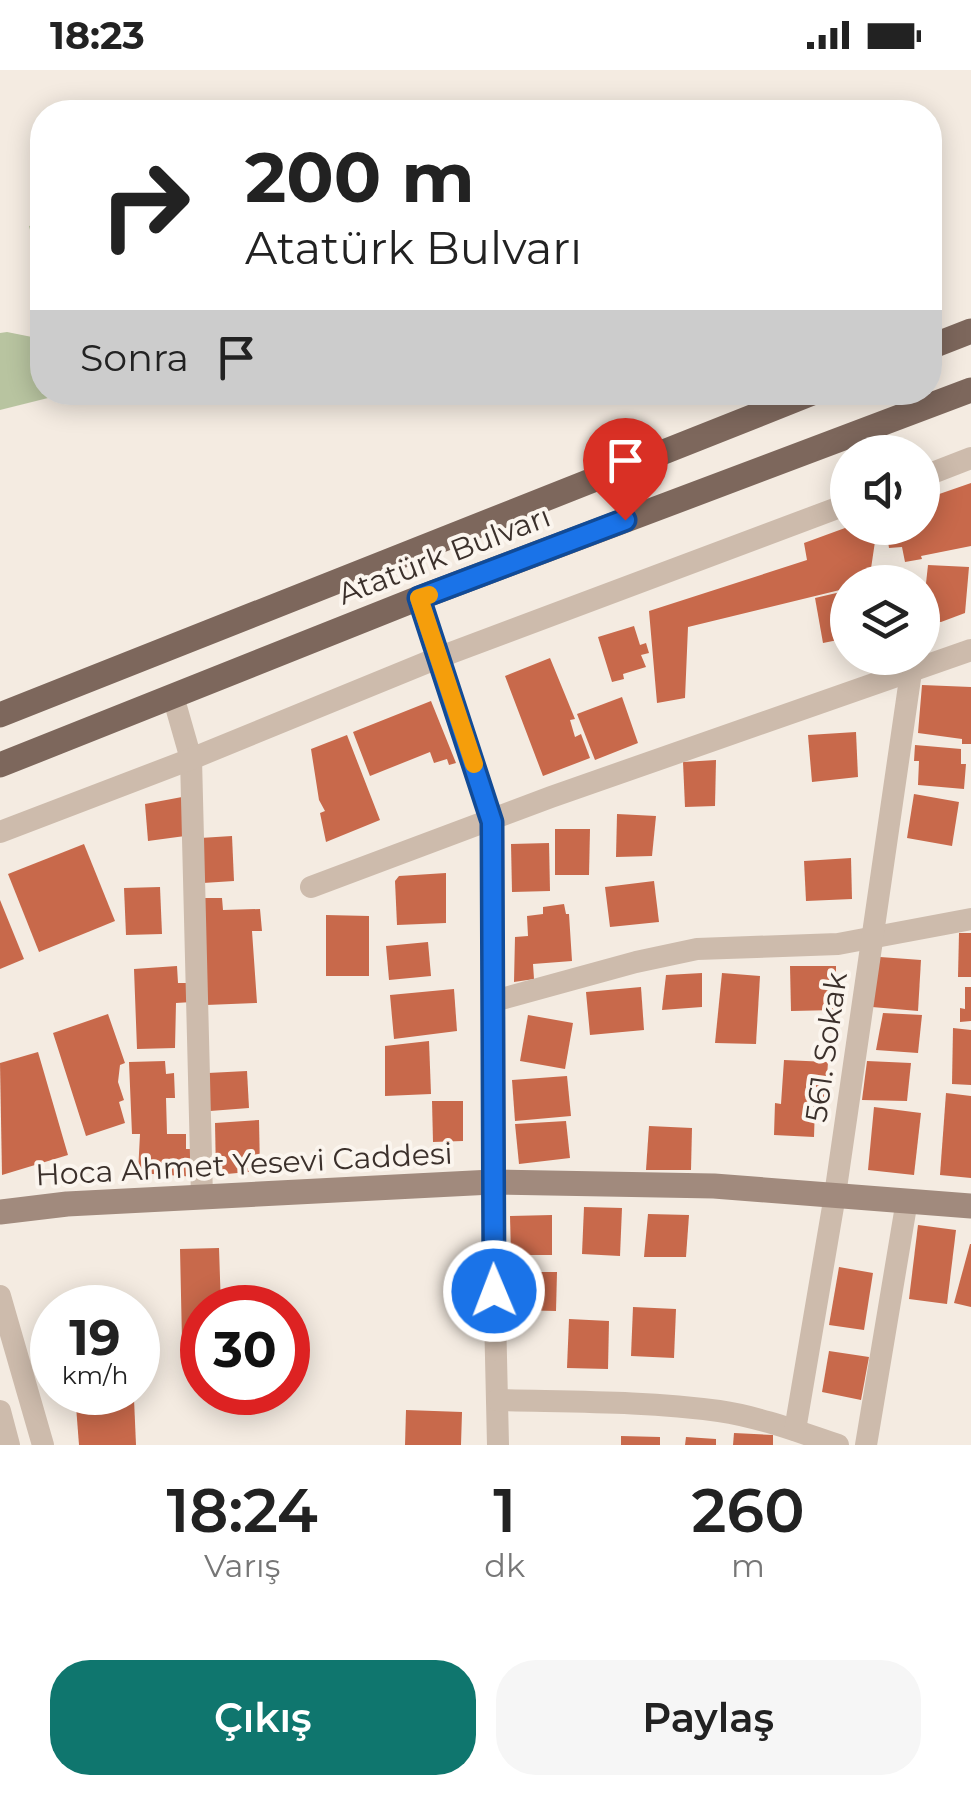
<!DOCTYPE html>
<html lang="tr">
<meta charset="utf-8">
<style>
:root{--surface:#fff;--page:#f6f6f6;--text:#222;--muted:#767676;--accent:#0f766e}
body{margin:0;font-family:Montserrat,sans-serif;background:var(--page);color:var(--text);height:100vh;display:flex;flex-direction:column;font-size:38px;white-space:nowrap}
*{box-sizing:border-box;margin:0}
p{font-size:32px;color:var(--muted)}
.icon{flex:none;width:55px;height:55px;fill:none;stroke:currentColor;stroke-width:2;stroke-linecap:round;stroke-linejoin:round}
.map{position:relative;height:1375px;overflow:hidden}
.side{display:flex;flex-direction:column;background:var(--surface);flex:1}
.side>*{flex:none}
.guide{position:absolute;left:30px;top:30px;width:912px;height:305px;border-radius:40px;box-shadow:0 5px 25px #0003;background:#fff;color:var(--text);overflow:hidden}
.controls{position:absolute;left:830px;top:365px;display:grid;gap:20px}
.controls a{display:grid;place-items:center;width:110px;height:110px;border-radius:50%;background:var(--surface);box-shadow:0 5px 25px #0003;font-size:50px}
.speed{position:absolute;left:30px;top:1215px;display:flex;gap:20px;font-size:50px;font-weight:700;text-align:center}
.speed>*{display:grid;place-content:center;width:130px;height:130px;border-radius:50%;background:var(--surface);box-shadow:0 5px 25px #0003;line-height:1}
.speed small{font-size:25px;font-weight:400}
.speed .limit{border:15px solid #d22;background:#fff;color:#111}
.pin{position:absolute;display:grid;place-items:center;width:85px;height:85px;color:#fff;margin:-102px -42px;border-radius:50% 50% 50% 0;rotate:-45deg;box-shadow:0 0 10px #0007}
.pin .icon{rotate:45deg}
.me{position:absolute;width:110px;margin:-55px;rotate:359deg;stroke-linejoin:round;filter:drop-shadow(0 0 8px #0008)}
.turn{display:flex;align-items:center;gap:35px;height:210px;padding:0 50px;font-size:45px}
.turn .icon{width:130px;height:130px;stroke-width:2.5}
.turn b{display:block;font-size:70px;line-height:85px}
.then{display:flex;align-items:center;height:95px;padding:0 50px;background:#0003;gap:20px;font-size:38px}
.eta{display:flex;justify-content:space-evenly;align-items:center;height:170px;text-align:center}
.eta b{font-size:60px;font-weight:600;line-height:70px}
.cta{display:flex;gap:20px;margin-top:auto;padding:20px 50px}
.cta a{flex:1;height:115px;border-radius:40px;background:var(--accent);color:#fff;font-size:40px;font-weight:600;line-height:115px;text-align:center}
.cta a+a{background:var(--page);color:var(--text)}
.status{display:flex;justify-content:space-between;align-items:center;height:70px;padding:0 50px;background:var(--surface);direction:ltr}
.status svg{height:28px;fill:currentColor}
.map>svg:first-child{display:block}
</style>
<div class="status"><b>18:23</b><svg viewBox="0 0 49 12"><path d="M0 12V9h3v3zM5 12V6h3v6zM10 12V3h3v9zM15 12V0h3v12zM26 1h20v11H26zM47 4h2v5h-2z"/></svg></div>
<div class="map">
<svg width="971" height="1375" viewBox="0 0 971 1375">
<rect width="100%" height="100%" fill="#f4ebe1"/>
<g fill="#b8c4a0">
<path d="M 42,153 L 42,203 L 29,156 Z"/>
<path d="M 7,262 L 42,269 L 42,322 L 68,323 L 0,340 L 0,263 Z"/>
</g>
<g fill="#c8694b">
<path d="M 971,413 L 971,476 L 921,486 L 922,489 L 905,492 L 902,477 L 889,478 L 886,458 L 922,458 L 922,430 Z"/>
<path d="M 845,458 L 877,458 L 869,512 L 848,512 L 848,518 L 688,557 L 685,628 L 657,633 L 649,541 L 807,490 L 804,473 Z"/>
<path d="M 928,495 L 969,497 L 965,543 L 941,552 L 922,550 Z"/>
<path d="M 845,521 L 848,568 L 823,573 L 815,528 Z"/>
<path d="M 634,556 L 640,575 L 646,573 L 649,583 L 641,585 L 646,597 L 623,604 L 624,609 L 612,612 L 598,567 Z"/>
<path d="M 550,588 L 575,649 L 570,650 L 575,667 L 581,664 L 590,688 L 543,706 L 505,606 Z"/>
<path d="M 922,615 L 971,617 L 971,674 L 962,674 L 962,669 L 918,663 Z"/>
<path d="M 622,627 L 638,673 L 595,690 L 577,644 Z"/>
<path d="M 431,631 L 456,693 L 449,695 L 447,689 L 434,693 L 430,682 L 370,706 L 353,662 Z"/>
<path d="M 856,662 L 858,707 L 812,712 L 808,665 Z"/>
<path d="M 347,665 L 380,750 L 326,772 L 320,743 L 325,741 L 319,730 L 311,679 Z"/>
<path d="M 915,675 L 961,679 L 961,694 L 966,694 L 964,719 L 918,715 L 919,691 L 914,691 Z"/>
<path d="M 716,690 L 715,736 L 685,737 L 683,692 Z"/>
<path d="M 914,724 L 959,732 L 952,776 L 907,768 Z"/>
<path d="M 182,727 L 185,766 L 148,771 L 145,734 Z"/>
<path d="M 617,744 L 656,746 L 652,786 L 616,787 Z"/>
<path d="M 555,759 L 590,759 L 589,805 L 555,805 Z"/>
<path d="M 232,766 L 234,811 L 203,813 L 200,768 Z"/>
<path d="M 549,773 L 550,821 L 512,822 L 511,774 Z"/>
<path d="M 84,774 L 115,851 L 39,882 L 8,804 Z"/>
<path d="M 851,788 L 852,829 L 806,831 L 804,791 Z"/>
<path d="M 446,803 L 446,853 L 397,855 L 395,811 L 399,806 Z"/>
<path d="M 654,811 L 659,852 L 610,857 L 605,817 Z"/>
<path d="M 160,817 L 162,864 L 126,865 L 124,818 Z"/>
<path d="M 203,828 L 222,828 L 223,840 L 260,839 L 262,861 L 252,861 L 257,933 L 206,935 Z"/>
<path d="M 0,830 L 24,889 L 0,899 Z"/>
<path d="M 564,834 L 566,844 L 569,844 L 572,891 L 533,894 L 534,909 L 514,912 L 515,867 L 528,866 L 527,846 L 543,844 L 543,837 Z"/>
<path d="M 326,845 L 369,846 L 369,906 L 326,906 Z"/>
<path d="M 959,863 L 971,863 L 971,907 L 958,907 Z"/>
<path d="M 428,872 L 431,906 L 389,910 L 386,876 Z"/>
<path d="M 880,887 L 921,890 L 918,941 L 872,937 Z"/>
<path d="M 177,896 L 178,913 L 191,913 L 192,932 L 176,933 L 175,978 L 137,979 L 134,899 Z"/>
<path d="M 790,896 L 836,896 L 836,940 L 791,941 Z"/>
<path d="M 702,903 L 702,937 L 662,940 L 666,905 Z"/>
<path d="M 722,903 L 760,906 L 756,974 L 715,973 Z"/>
<path d="M 641,917 L 644,960 L 590,965 L 586,922 Z"/>
<path d="M 965,917 L 971,917 L 971,951 L 960,952 L 960,938 L 965,939 Z"/>
<path d="M 454,919 L 457,961 L 394,969 L 390,925 Z"/>
<path d="M 883,943 L 922,945 L 918,983 L 876,980 Z"/>
<path d="M 108,944 L 125,993 L 120,995 L 118,1012 L 124,1030 L 119,1032 L 125,1053 L 86,1066 L 53,963 Z"/>
<path d="M 528,945 L 573,953 L 565,999 L 520,991 Z"/>
<path d="M 953,958 L 971,960 L 971,1015 L 952,1014 Z"/>
<path d="M 429,971 L 431,1024 L 385,1026 L 385,976 Z"/>
<path d="M 38,982 L 68,1085 L 2,1105 L 0,993 Z"/>
<path d="M 784,990 L 828,992 L 825,1037 L 815,1036 L 814,1067 L 774,1065 L 775,1033 L 781,1034 Z"/>
<path d="M 165,991 L 166,1004 L 174,1003 L 175,1028 L 166,1028 L 167,1064 L 186,1064 L 186,1079 L 196,1079 L 197,1107 L 138,1103 L 140,1064 L 132,1064 L 129,992 Z"/>
<path d="M 867,991 L 911,993 L 907,1031 L 862,1030 Z"/>
<path d="M 247,1001 L 249,1038 L 210,1041 L 208,1003 Z"/>
<path d="M 567,1006 L 571,1046 L 515,1051 L 512,1010 Z"/>
<path d="M 946,1023 L 971,1026 L 971,1108 L 940,1105 Z"/>
<path d="M 432,1031 L 463,1031 L 463,1071 L 433,1072 Z"/>
<path d="M 874,1037 L 921,1043 L 914,1105 L 868,1100 Z"/>
<path d="M 259,1050 L 260,1101 L 216,1105 L 215,1053 Z"/>
<path d="M 566,1051 L 570,1088 L 519,1094 L 515,1054 Z"/>
<path d="M 649,1056 L 692,1058 L 691,1100 L 646,1100 Z"/>
<path d="M 584,1137 L 622,1138 L 620,1186 L 582,1184 Z"/>
<path d="M 648,1144 L 689,1145 L 686,1187 L 644,1187 Z"/>
<path d="M 552,1145 L 552,1185 L 511,1185 L 510,1146 Z"/>
<path d="M 918,1155 L 956,1160 L 947,1234 L 909,1229 Z"/>
<path d="M 970,1174 L 971,1174 L 971,1237 L 954,1233 Z"/>
<path d="M 219,1178 L 221,1238 L 202,1238 L 202,1271 L 182,1271 L 180,1179 Z"/>
<path d="M 839,1197 L 873,1203 L 864,1260 L 829,1255 Z"/>
<path d="M 515,1202 L 557,1202 L 556,1241 L 514,1240 Z"/>
<path d="M 633,1237 L 676,1239 L 674,1288 L 631,1286 Z"/>
<path d="M 569,1249 L 609,1251 L 608,1299 L 567,1298 Z"/>
<path d="M 41,1250 L 52,1250 L 52,1308 L 44,1309 Z"/>
<path d="M 829,1281 L 869,1287 L 861,1330 L 822,1322 Z"/>
<path d="M 128,1322 L 134,1329 L 136,1375 L 79,1375 L 76,1336 L 83,1325 Z"/>
<path d="M 406,1340 L 462,1342 L 461,1375 L 405,1375 Z"/>
<path d="M 734,1363 L 773,1365 L 773,1375 L 733,1375 Z"/>
<path d="M 621,1366 L 660,1367 L 660,1375 L 621,1375 Z"/>
<path d="M 686,1367 L 716,1369 L 716,1375 L 685,1375 Z"/>
</g>
<g fill="none" stroke-linecap="round" stroke-linejoin="round">
<g stroke="#cdbbac" stroke-width="22">
<path d="M 922,407 L 971,388"/>
<path d="M 419,528 L 492,752 L 492,1112 L 498,1375"/>
<path d="M 173,626 L 191,689 L 202,1127"/>
<path d="M 0,762 L 191,689 L 440,587 L 848,434"/>
<path d="M 311,817 L 551,727 L 971,580"/>
<path d="M 494,931 L 636,892 L 697,879 L 838,874 L 971,849"/>
<path d="M 0,1226 L 43,1375"/>
<path d="M 497,1330 C 571,1332 646,1331 719,1341 C 760,1347 799,1362 838,1375"/>
<path d="M 0,1341 L 9,1375"/>
<path d="M 795,1360 L 835,1125 L 911,602"/>
<path d="M 866,1375 L 907,1130"/>
</g>
<path stroke="#a18a7d" stroke-width="25" d="M 0,1142 L 67,1134 L 492,1112 L 714,1116 L 971,1136"/>
<g stroke="#7d675c" stroke-width="25">
<path d="M 930,277 L 971,261"/>
<path d="M 0,645 L 815,322"/>
<path d="M 0,695 L 419,528 L 971,320"/>
</g>
</g>
<g fill="none" stroke-linecap="round" stroke-linejoin="round">
<defs>
<path id="route" d="M 494,1221 L 492,752 L 419,528 L 625,450"/>
</defs>
<use href="#route" stroke="#114b97" stroke-width="25"/>
<use href="#route" stroke="#1a73e8" stroke-width="18"/>
<path stroke="#f59e0b" stroke-width="18" d="M 429,525 L 419,528 L 474,694"/>
</g>
<g text-anchor="middle" dominant-baseline="central" stroke-width="8" stroke-linejoin="round" paint-order="stroke">
<g font-size="30" fill="#3b302b" stroke="#fbf5ee">
<text transform="translate(444 485) rotate(-21)">Atatürk Bulvarı</text>
<text transform="translate(826 977) rotate(-82)">561. Sokak</text>
<text transform="translate(244 1094) rotate(-3)">Hoca Ahmet Yesevi Caddesi</text>
</g>
</g>
</svg>
<div class="controls">
<a><svg class="icon" aria-label="sound" viewBox="0 0 24 24"><path d="M4 9h4l5-4v14l-5-4H4zM17 9q2 3 0 6"/></svg></a>
<a><svg class="icon" aria-label="layers" viewBox="0 0 24 24"><path d="M12 4l9 5-9 5-9-5zM3 14l9 5 9-5"/></svg></a>
</div>
<div class="speed"><div>19<small>km/h</small></div><div class="limit">30</div></div>
<div class="pin" style="left:625px;top:450px;background:#d93025"><svg class="icon" aria-label="arrive" viewBox="0 0 24 24"><path d="M6 21V4h12l-3 4 3 4H6"/></svg></div>
<svg class="me" style="left:494px;top:1221px" viewBox="-20 -20 40 40"><circle r="17" fill="#1a73e8" stroke="#fff" stroke-width="3"/><path d="M0-11L8 9 0 5-8 9z" fill="#fff"/></svg>
<div class="guide">
<div class="turn"><svg class="icon" aria-label="right" viewBox="0 0 24 24"><path d="M7 20v-9h11M14 6l5 5-5 5"/></svg><div><b>200 m</b>Atatürk Bulvarı</div></div>
<div class="then">Sonra<svg class="icon" aria-label="arrive" viewBox="0 0 24 24"><path d="M6 21V4h12l-3 4 3 4H6"/></svg></div>
</div>
</div>
<section class="side">
<div class="eta">
<div><b>18:24</b><p>Varış</p></div>
<div><b>1</b><p>dk</p></div>
<div><b>260</b><p>m</p></div>
</div>
<div class="cta"><a>Çıkış</a><a>Paylaş</a></div>
</section>
